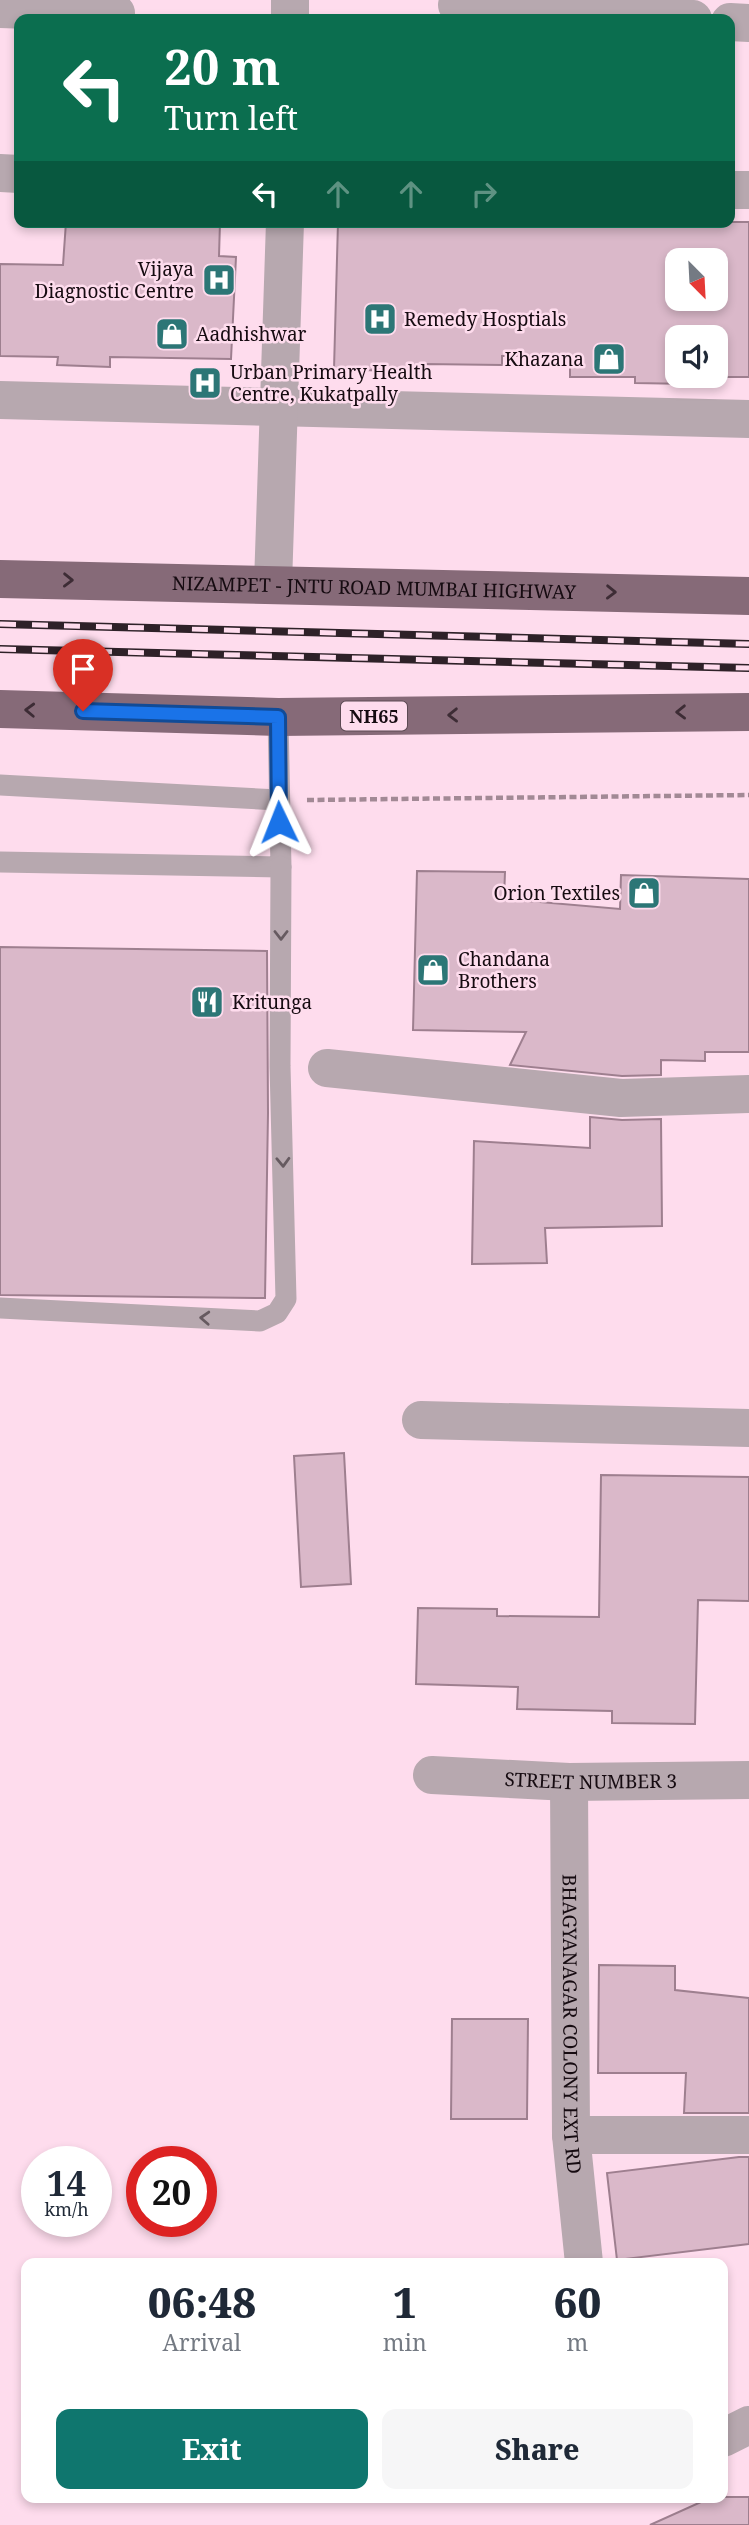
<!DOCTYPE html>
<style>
:root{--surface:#fff;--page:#f6f6f7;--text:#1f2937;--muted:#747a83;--accent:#0f766e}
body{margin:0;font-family:"Noto Serif",serif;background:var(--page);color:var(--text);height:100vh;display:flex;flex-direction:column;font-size:26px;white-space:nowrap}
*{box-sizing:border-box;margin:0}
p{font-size:23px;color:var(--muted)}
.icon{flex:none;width:38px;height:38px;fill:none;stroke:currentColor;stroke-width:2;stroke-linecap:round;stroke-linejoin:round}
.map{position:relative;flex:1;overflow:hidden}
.details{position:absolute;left:21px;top:2258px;width:707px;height:245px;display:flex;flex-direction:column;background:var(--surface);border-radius:14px;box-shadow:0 4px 10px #0003}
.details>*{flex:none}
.top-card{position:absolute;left:14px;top:14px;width:721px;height:214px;border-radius:14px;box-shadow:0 4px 10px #0003;background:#0b6e4f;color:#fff;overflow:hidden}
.needle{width:46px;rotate:156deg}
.fabs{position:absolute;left:665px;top:248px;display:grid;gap:14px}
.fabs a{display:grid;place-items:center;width:63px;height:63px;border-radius:14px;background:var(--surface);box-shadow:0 4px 10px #0003;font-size:35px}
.speed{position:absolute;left:21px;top:2146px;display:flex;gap:14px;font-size:35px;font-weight:700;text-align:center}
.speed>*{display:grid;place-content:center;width:91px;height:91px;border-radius:50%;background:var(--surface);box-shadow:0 4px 10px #0003;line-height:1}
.speed small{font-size:18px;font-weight:400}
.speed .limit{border:10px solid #d22;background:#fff;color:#111}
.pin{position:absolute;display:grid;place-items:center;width:60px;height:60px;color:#fff;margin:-72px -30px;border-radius:50% 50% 50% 0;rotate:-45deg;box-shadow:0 0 7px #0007}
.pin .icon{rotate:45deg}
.me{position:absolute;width:77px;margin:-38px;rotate:358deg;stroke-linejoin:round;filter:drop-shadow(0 0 5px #0008)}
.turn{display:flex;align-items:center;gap:24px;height:147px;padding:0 35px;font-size:32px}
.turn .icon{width:91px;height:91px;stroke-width:2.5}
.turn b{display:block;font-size:49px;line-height:60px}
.lanes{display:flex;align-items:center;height:66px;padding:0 35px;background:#0003;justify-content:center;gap:35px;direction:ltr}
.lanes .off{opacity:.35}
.eta{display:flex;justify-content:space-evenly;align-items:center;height:119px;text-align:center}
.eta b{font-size:42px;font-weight:800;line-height:49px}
.button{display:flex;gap:14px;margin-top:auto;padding:14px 35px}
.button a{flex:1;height:80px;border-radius:14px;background:var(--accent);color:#fff;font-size:28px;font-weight:800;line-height:80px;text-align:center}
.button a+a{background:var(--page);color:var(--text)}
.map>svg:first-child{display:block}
</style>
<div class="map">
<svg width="749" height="2525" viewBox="0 0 749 2525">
<rect width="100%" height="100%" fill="#fedced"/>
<g fill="#dab8c9" stroke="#9e7f8f" stroke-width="2" fill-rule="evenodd">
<path d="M 66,222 L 220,222 L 219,256 L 236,257 L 231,359 L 110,357 L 110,367 L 57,365 L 58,357 L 0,356 L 0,264 L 63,265 Z"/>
<path d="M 338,222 L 749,222 L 749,377 L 690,377 L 690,384 L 635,383 L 635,377 L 570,377 L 570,356 L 502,356 L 502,365 L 424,364 L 423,372 L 334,369 ZM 677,261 L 716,261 L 716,299 L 677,299 ZM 677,338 L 716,338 L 716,376 L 677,376 Z"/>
<path d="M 417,871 L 505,872 L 504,899 L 620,909 L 621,875 L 749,879 L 749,1052 L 705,1052 L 705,1061 L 661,1060 L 661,1075 L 622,1076 L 510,1065 L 526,1032 L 413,1030 Z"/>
<path d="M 0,947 L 267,951 L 268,1113 L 265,1298 L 0,1295 Z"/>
<path d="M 590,1117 L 622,1120 L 661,1119 L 662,1226 L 545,1228 L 547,1263 L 472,1264 L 474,1141 L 590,1148 Z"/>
<path d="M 344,1453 L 351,1584 L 301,1587 L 294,1456 Z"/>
<path d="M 601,1475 L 749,1477 L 749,1601 L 698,1600 L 695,1724 L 612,1723 L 612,1711 L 517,1709 L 518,1687 L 416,1684 L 418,1608 L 497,1609 L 497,1616 L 599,1617 Z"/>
<path d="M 599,1965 L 675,1966 L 675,1990 L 749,1998 L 749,2113 L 684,2113 L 686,2073 L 598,2073 Z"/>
<path d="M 452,2019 L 528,2019 L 527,2119 L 451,2119 Z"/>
<path d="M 739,2157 L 749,2157 L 749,2244 L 617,2260 L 607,2173 Z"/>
<path d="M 712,2497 L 749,2497 L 749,2525 L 650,2525 Z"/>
</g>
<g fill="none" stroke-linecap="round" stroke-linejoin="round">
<path stroke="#a28995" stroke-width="4.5" stroke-dasharray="7 3.5" stroke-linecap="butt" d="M 307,800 L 749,795"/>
<g stroke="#b7a8af" stroke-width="21">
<path d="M 0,785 L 278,800"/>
<path d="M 0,862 L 281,867 L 278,717"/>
<path d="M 0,1308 L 260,1321 L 277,1313 L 286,1299 L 280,1066 L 281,867"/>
</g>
<g stroke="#b7a8af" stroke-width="38">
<path d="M 457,5 L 693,19"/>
<path d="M 0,9 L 116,13"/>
<path d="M 290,19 L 290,0"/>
<path d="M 730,22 L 749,23"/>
<path d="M 0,173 L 19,174"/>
<path d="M 730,190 L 749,190"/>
<path d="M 0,400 L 749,419"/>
<path d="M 273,584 L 285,222"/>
<path d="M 327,1068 L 621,1098 L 749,1094"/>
<path d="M 421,1420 L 749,1428"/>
<path id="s1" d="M 432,1775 L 569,1782 L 749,1780"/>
<path id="s2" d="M 569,1782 L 571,2135 L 584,2263"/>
<path d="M 571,2135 L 749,2135"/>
<path d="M 723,2438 L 749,2425"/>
</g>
<g stroke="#866a78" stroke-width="38">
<path id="s3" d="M 0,579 L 749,596"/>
<path d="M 0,709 L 278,717 L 749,712"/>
</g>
<defs>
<g id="rail">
<path d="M 0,624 L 749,644"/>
<path d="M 0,649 L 749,668"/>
</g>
</defs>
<use href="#rail" stroke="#2e2128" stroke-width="8"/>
<use href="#rail" stroke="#fedced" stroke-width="5" stroke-dasharray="16" stroke-linecap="butt"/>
</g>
<defs><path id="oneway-chevron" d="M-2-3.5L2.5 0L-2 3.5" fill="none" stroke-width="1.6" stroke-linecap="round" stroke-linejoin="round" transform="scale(1.75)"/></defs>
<g stroke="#3d2c35">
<use href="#oneway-chevron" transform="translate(68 580) rotate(1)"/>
<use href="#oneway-chevron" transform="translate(611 592) rotate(1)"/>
<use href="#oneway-chevron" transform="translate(30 710) rotate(-178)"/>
<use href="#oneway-chevron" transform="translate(681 712) rotate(179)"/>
<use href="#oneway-chevron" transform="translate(453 715) rotate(179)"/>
</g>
<g stroke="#665a60">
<use href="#oneway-chevron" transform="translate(281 935) rotate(90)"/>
<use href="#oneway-chevron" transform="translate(283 1162) rotate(88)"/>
<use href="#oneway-chevron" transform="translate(205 1318) rotate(-177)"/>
</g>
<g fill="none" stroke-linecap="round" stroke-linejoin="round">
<defs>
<path id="route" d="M 83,711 L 278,717 L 279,822"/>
</defs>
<use href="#route" stroke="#114b97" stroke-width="18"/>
<use href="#route" stroke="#1a73e8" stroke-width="12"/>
</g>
<defs>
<symbol id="hospital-square" viewBox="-11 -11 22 22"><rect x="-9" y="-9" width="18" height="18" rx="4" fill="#2c7676" stroke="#fedced"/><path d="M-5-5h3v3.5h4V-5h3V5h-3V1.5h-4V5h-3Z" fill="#fff"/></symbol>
<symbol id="shop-square" viewBox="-11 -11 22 22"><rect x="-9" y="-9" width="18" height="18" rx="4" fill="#2c7676" stroke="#fedced"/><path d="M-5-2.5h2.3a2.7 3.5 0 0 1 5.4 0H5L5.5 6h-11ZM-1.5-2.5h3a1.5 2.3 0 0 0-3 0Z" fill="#fff"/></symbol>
<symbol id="restaurant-square" viewBox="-11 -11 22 22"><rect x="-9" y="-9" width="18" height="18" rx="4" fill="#2c7676" stroke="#fedced"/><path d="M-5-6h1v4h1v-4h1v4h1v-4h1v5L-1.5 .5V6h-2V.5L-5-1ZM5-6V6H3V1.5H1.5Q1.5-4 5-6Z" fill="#fff"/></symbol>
</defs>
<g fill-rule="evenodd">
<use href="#hospital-square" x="200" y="261" width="38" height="38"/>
<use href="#hospital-square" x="361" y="300" width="38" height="38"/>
<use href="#shop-square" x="153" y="315" width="38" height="38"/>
<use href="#shop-square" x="590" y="340" width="38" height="38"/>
<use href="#hospital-square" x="186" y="364" width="38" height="38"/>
<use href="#shop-square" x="625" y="874" width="38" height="38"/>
<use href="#shop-square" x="414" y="951" width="38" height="38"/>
<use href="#restaurant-square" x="188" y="983" width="38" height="38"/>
</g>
<g text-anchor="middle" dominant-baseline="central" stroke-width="5" stroke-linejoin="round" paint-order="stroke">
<rect fill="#fedced" stroke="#5c4a53" stroke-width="2" x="341" y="701.5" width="66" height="29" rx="5"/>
<g font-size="18" font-weight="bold" fill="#160b11">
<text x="374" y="716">NH65</text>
</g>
<g font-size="19" fill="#160b11" stroke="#fedced" text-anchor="start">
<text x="194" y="269" text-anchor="end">Vijaya<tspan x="194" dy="22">Diagnostic Centre</tspan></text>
<text x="404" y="319">Remedy Hosptials</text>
<text x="196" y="334">Aadhishwar</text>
<text x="584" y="359" text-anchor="end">Khazana</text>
<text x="230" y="372">Urban Primary Health<tspan x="230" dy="22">Centre, Kukatpally</tspan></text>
<text x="620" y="893" text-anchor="end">Orion Textiles</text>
<text x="458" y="959">Chandana<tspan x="458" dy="22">Brothers</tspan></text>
<text x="232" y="1002">Kritunga</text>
</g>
<g font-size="19" fill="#160b11" stroke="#fedced">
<text stroke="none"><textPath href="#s3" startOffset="374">NIZAMPET - JNTU ROAD MUMBAI HIGHWAY</textPath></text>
<text stroke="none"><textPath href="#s1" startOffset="159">STREET NUMBER 3</textPath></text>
<text stroke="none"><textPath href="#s2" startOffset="242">BHAGYANAGAR COLONY EXT RD</textPath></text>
</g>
</g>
</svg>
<div class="fabs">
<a><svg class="needle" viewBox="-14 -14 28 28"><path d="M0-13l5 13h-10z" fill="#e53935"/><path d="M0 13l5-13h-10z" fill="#747a83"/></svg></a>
<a><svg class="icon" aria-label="sound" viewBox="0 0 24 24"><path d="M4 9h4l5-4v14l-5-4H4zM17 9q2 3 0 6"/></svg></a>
</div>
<div class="speed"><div>14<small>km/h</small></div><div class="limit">20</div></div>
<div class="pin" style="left:83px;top:711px;background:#d93025"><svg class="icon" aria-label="arrive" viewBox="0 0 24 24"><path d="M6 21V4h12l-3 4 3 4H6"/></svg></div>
<svg class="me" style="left:279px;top:822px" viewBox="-20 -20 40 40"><path d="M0-17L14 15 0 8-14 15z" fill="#1a73e8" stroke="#fff" stroke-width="4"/></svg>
<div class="top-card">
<div class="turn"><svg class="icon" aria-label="left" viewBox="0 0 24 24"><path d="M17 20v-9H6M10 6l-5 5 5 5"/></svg><div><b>20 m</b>Turn left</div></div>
<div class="lanes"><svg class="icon" aria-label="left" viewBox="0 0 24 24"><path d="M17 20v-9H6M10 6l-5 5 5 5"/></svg><svg class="icon off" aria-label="ahead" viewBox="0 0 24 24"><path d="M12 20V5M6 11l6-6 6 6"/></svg><svg class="icon off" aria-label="ahead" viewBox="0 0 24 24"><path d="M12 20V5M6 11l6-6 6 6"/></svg><svg class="icon off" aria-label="right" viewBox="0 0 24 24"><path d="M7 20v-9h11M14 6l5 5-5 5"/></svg></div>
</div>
<section class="details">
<div class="eta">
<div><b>06:48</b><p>Arrival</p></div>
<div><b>1</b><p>min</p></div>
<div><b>60</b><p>m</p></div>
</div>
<div class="button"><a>Exit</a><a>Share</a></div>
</section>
</div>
